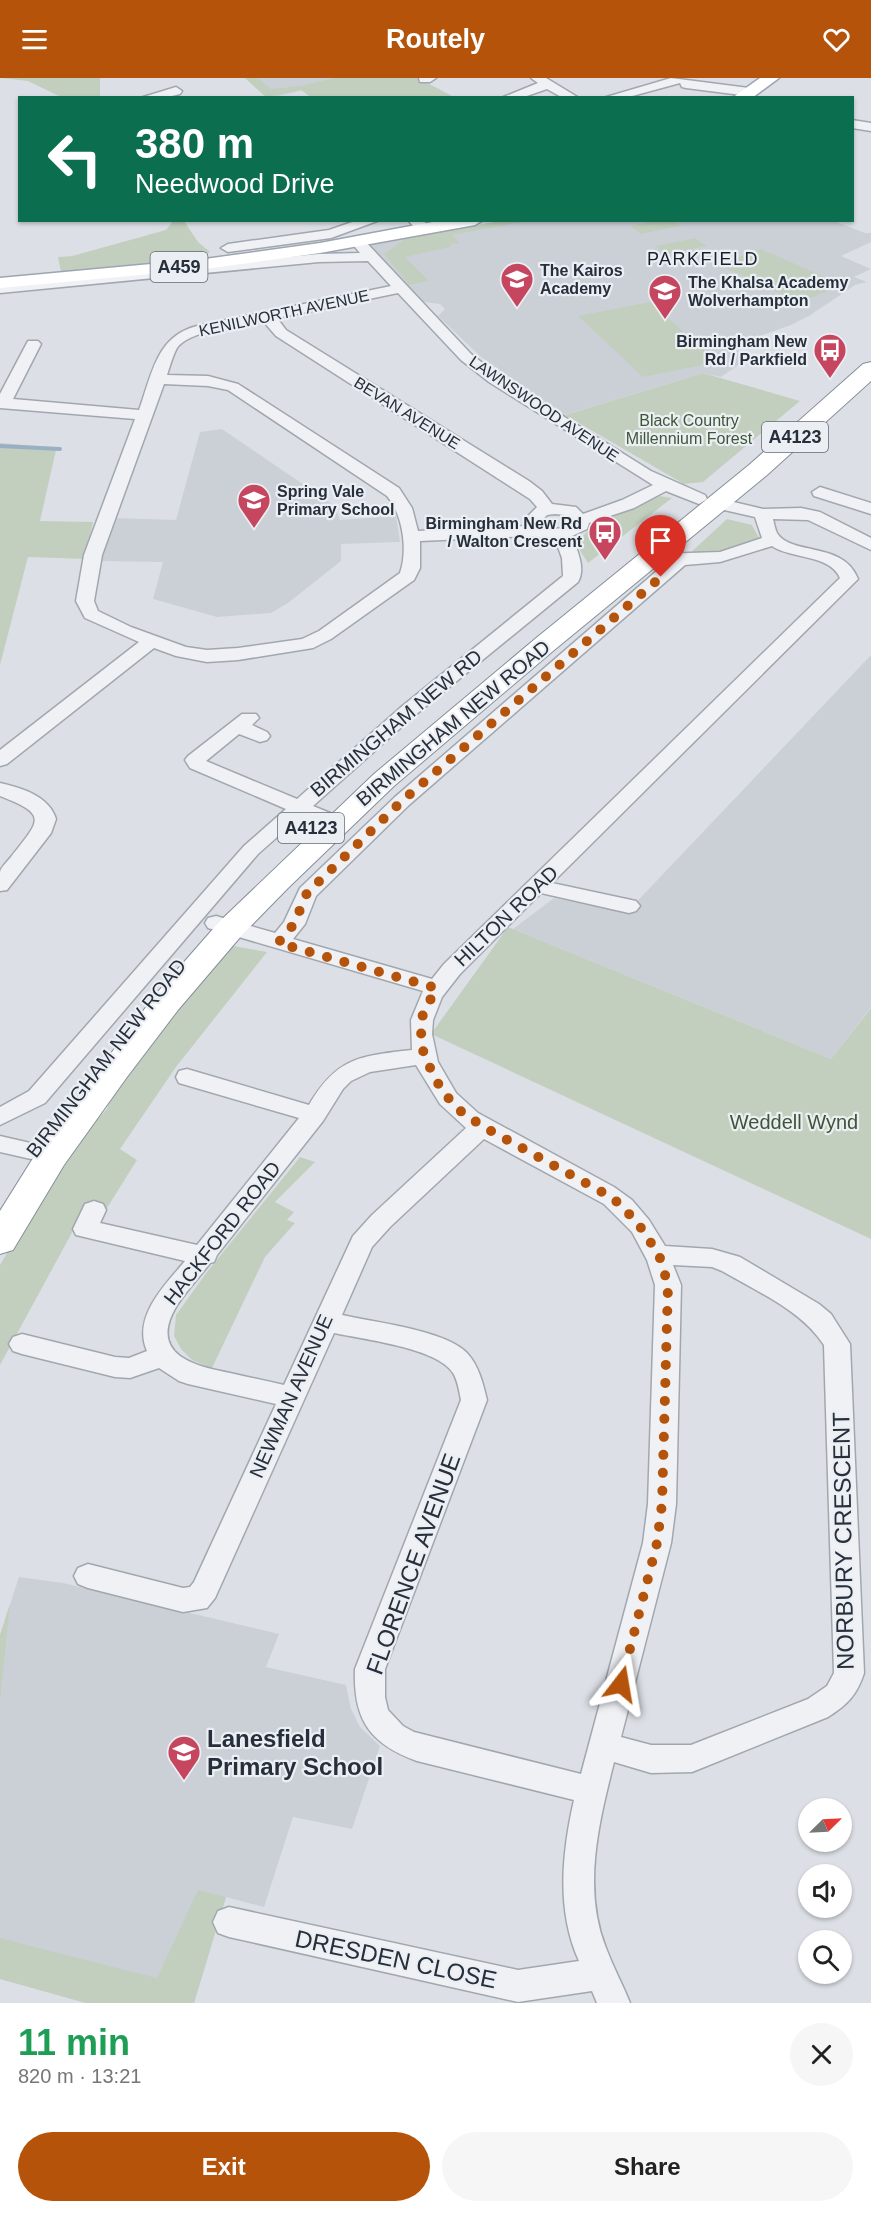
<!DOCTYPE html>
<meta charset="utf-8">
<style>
:root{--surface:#fff;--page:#f6f6f6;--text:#222;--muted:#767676;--accent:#b45309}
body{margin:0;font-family:Helvetica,sans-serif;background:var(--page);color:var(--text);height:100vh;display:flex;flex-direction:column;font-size:22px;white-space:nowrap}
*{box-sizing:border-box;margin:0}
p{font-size:20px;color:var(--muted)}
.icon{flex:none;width:33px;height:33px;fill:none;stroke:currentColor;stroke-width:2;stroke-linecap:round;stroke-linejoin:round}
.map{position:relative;height:1925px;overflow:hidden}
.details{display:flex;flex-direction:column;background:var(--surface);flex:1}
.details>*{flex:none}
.guide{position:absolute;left:18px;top:18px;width:836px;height:126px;border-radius:0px;box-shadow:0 2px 4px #0004;background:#0b6e4f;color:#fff;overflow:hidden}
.needle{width:39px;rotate:66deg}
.controls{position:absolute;left:798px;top:1720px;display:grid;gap:12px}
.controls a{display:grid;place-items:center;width:54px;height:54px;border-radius:50%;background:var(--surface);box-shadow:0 2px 4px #0004;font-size:30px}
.pin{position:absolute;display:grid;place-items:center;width:51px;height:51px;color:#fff;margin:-62px -26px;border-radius:50% 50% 50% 0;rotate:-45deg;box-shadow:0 0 6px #0007}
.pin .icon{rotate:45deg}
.me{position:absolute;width:66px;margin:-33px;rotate:14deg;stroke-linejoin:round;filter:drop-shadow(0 0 4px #0008)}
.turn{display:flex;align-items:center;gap:21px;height:126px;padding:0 18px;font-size:27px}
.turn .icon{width:78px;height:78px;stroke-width:2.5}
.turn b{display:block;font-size:42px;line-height:51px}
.round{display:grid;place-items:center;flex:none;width:63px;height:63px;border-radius:32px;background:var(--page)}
.overview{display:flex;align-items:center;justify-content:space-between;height:102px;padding:0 18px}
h1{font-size:36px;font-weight:700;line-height:45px;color:#1e9e55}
.primary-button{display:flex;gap:12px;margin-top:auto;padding:12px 18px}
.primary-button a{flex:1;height:69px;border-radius:36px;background:var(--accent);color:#fff;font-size:24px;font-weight:700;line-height:69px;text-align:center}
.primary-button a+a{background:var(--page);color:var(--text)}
header{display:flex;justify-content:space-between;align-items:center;height:78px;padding:0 18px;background:var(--accent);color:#fff;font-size:27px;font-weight:700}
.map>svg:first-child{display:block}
</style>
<header><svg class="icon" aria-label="menu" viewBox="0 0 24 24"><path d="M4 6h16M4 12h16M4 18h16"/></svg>Routely<svg class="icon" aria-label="heart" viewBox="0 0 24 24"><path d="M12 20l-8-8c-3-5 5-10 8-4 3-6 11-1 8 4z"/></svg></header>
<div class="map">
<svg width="871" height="1925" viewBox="0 0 871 1925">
<rect width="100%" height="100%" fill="#dce0e6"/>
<g fill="#cbd0d7">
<path d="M 245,0 L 355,0 L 270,20 L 266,19 Z"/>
<path d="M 500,143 L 834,143 L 865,155 L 871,155 L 871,164 L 841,178 L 871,191 L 854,199 L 867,204 L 855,207 L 809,238 L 791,247 L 729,269 L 751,278 L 721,299 L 703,295 L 564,337 L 481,279 L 438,238 L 445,231 L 440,226 L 423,224 L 368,166 Z"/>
<path d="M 222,351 L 335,428 L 340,442 L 396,438 L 400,464 L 341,466 L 341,483 L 288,525 L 271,535 L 217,539 L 153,521 L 163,484 L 100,483 L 114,440 L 176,442 L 200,354 Z"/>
<path d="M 871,577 L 871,929 L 831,981 L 513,851 L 554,820 L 626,835 Z"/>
<path d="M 19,1499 L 63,1505 L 279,1556 L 266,1589 L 346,1607 L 351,1631 L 360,1649 L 380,1668 L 352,1751 L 293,1739 L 264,1829 L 226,1819 L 194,1925 L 86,1925 L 0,1901 L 0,1557 Z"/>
</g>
<g fill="#c3cfbe">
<path d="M 1,0 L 100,0 L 100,19 L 61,19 L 28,3 Z"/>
<path d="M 245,0 L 258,0 L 271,11 L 301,8 L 334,0 L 418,0 L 454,19 L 312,20 L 301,12 L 266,19 Z"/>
<path d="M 174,142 L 184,143 L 198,164 L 210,174 L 200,181 L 61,194 L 58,179 L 72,178 L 166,152 Z"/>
<path d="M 506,142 L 527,143 L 452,157 L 460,165 L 451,166 L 450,169 L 405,179 L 429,203 L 409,207 L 384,176 L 405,161 Z"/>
<path d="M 673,142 L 681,148 L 641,156 L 630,148 L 657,143 Z"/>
<path d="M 695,160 L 707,168 L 666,176 L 655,168 Z"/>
<path d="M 761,171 L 843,207 L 800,224 L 719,187 Z"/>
<path d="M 650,224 L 718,284 L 643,299 L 578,238 Z"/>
<path d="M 703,295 L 800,323 L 703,404 L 684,406 L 565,337 Z"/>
<path d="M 0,365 L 60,370 L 56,372 L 40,443 L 93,444 L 85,481 L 28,479 L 0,587 Z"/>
<path d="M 660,418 L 672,420 L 588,485 L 576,466 L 592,448 Z"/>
<path d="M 727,441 L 752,447 L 759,460 C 738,473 712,477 688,477 Z"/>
<path d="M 508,849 L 831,981 L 871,930 L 871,1161 L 431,956 Z"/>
<path d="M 228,867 L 267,874 L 176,989 L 120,1071 L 137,1082 L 107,1130 L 87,1127 L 0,1287 L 0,1187 L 67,1073 L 107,1031 L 115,1007 Z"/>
<path d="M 300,1079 L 315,1084 L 275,1124 L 294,1134 L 287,1142 L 295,1145 L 265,1179 L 212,1290 L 192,1282 L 181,1271 L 174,1258 L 176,1237 L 207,1194 Z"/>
<path d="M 10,1526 L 0,1624 L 0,1557 Z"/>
<path d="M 198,1812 L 226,1819 L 194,1925 L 86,1925 L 0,1901 L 0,1860 L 157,1900 Z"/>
</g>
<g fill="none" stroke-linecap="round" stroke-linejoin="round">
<path stroke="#99b0c4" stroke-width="4" d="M 0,368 L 60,371"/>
<defs>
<g id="minor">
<path d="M 419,0 L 436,0 L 430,4 L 420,4 Z"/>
<path d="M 531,0 L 546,0 L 579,20 L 563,20 L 547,11 L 521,20 L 501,20 L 538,5 Z"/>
<path d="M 671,0 L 749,10 L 755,14 L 749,18 L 686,10 L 682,9 L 680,5 L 625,20 L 603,20 Z"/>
<path d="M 176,9 L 182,13 L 180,16 L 164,20 L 140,20 Z"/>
<path d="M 852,42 L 871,45 L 871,53 L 852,50 Z"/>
<path d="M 358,142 L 380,142 L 331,160 L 228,174 L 221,170 L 228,166 L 329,152 Z"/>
<path d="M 408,142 L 423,142 L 431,152 L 424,156 L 419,155 Z"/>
<path d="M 357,159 L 362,160 L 471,276 L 499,298 L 651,393 L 705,417 L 707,421 L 699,426 L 666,413 L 634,430 L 589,445 L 587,451 L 572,458 C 577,472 586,490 578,504 L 414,638 L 313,728 L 330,735 L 333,739 L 330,743 L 323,745 L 302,737 L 258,776 L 45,1025 L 0,1047 L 0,1029 L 29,1013 L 244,768 L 286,731 L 190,690 L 185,682 L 188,678 L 242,636 L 256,636 L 259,640 L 252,647 L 267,654 L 270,658 L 267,662 L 260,664 L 239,656 L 206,683 L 297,721 L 400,630 L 563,498 L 562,480 L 555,461 L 530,458 L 420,463 L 420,490 L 414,502 L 331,561 L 313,570 L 238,582 L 207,584 L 176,578 L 154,570 L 7,686 L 0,688 L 0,672 L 139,564 L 85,540 L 76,523 L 84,477 L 135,341 L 0,330 L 0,316 L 28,263 L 38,263 L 41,266 L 13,321 L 139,332 C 152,297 156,258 197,248 L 391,208 L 368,183 L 319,184 L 0,215 L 0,207 L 319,176 L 360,175 L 350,163 ZM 398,215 L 461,282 L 489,304 L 653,407 L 622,422 L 583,436 L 576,429 L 552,426 L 542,413 L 529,403 L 286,252 L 277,240 ZM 263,243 L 276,258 L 530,421 L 537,429 L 524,442 L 527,448 L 418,453 L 412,430 L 399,410 L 238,306 L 208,298 L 167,297 C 170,288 173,277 177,270 C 189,252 243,247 263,243 ZM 164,306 L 208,308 L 228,312 L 387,418 C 403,437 408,472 400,495 L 319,553 L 302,561 L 238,570 L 207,572 L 186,569 L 131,549 L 98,533 L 94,523 L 102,477 ZM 555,436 L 565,437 L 573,445 C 562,452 550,454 541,443 L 547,437 Z"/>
<path d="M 820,409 L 871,425 L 871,436 L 814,418 L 812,414 Z"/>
<path d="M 717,420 L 763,431 L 801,430 L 820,434 L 871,460 L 871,472 L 808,442 L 773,441 C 774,445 775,451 777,455 C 791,478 844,463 858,501 L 552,805 L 636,823 L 640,828 L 636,833 L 629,835 L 541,815 L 460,896 L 442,919 L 433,942 L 432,956 L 438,984 L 456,1015 L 478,1035 L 614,1109 L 632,1122 L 649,1142 L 665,1168 L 712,1171 L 740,1179 L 819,1226 L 831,1236 L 850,1266 L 864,1595 C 857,1617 847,1627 828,1639 L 692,1694 L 651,1695 L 614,1684 C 599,1744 582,1810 606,1870 C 613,1889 623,1907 630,1925 L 597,1925 L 592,1913 L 518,1924 L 229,1859 L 218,1855 L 213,1844 L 218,1833 L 229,1829 L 518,1892 L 579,1883 C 556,1832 562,1775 574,1722 L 417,1683 C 370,1666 353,1642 355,1591 L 461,1322 C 459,1313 458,1303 453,1295 C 438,1270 362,1261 334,1255 L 215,1520 L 207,1530 L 183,1534 L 88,1510 L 78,1506 L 74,1498 L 78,1490 L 88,1486 L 183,1510 L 190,1509 L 194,1504 L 276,1326 L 188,1306 L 179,1303 L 159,1290 L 130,1300 L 115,1299 L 22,1276 L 13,1273 L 9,1266 L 13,1259 L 22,1256 L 115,1279 L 129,1280 L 147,1273 C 132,1239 165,1207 185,1183 L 76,1157 L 73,1151 L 85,1126 L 94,1123 L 103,1126 L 106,1132 L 100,1145 L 197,1167 L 299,1040 L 179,1005 L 176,999 L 179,993 L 187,991 L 309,1027 C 337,979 360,978 412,972 L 411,942 L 423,913 L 208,850 L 205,845 L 208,840 L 216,838 L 275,855 L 284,844 L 300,810 L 395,719 L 666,485 L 660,484 L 657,480 L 660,476 L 720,474 L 762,460 L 755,439 L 711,429 L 709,425 L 711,421 ZM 772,468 C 790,481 830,476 840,500 L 444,886 L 432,901 L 293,861 L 305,846 L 316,818 L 409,727 L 685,487 L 720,484 ZM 416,987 L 440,1026 L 466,1050 L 372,1137 L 353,1158 L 284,1307 C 266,1303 248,1299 230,1295 C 195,1288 148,1277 176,1229 C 185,1214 199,1200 210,1185 L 214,1184 L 217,1177 L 323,1043 L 343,1011 L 351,1003 L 370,994 ZM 484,1061 L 604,1126 L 632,1154 L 647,1182 L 655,1207 L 648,1426 L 643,1465 L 581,1696 L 414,1654 L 403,1648 L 388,1632 L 385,1619 L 385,1591 L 487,1322 C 483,1306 479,1288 467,1275 C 445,1252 373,1244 342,1237 L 372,1169 L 390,1149 ZM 673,1187 L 712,1189 L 722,1193 C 758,1214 801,1232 824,1267 L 834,1595 L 827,1608 L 808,1621 L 691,1667 L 651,1667 L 621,1659 L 671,1465 L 676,1426 L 681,1207 Z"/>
<path d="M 0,705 C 22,710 49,718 56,741 L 51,755 L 7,812 L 0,813 C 0,808 0,800 0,794 C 1,789 8,783 11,779 C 40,742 49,737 0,718 Z"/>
<path d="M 0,1058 L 39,1067 L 43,1073 L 39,1079 L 31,1081 L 0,1074 Z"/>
</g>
<g id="major">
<path d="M 760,0 L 779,0 L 752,20 L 732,20 Z"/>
<path d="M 443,142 L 483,142 L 475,147 L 320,175 L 205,191 L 0,210 L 0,200 L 205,181 L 320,165 Z"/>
</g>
<path id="highway" d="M 871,284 L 871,303 L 767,397 L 553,573 L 394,708 L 288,810 L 242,857 L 178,932 L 127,999 L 64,1087 L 13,1172 L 0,1176 L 0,1133 L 40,1069 L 156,916 L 220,843 L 374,696 L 535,561 L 749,387 L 863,286 Z"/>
</defs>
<use href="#minor" stroke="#a2a7af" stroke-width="3"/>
<use href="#major" stroke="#9ca5b1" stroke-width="3"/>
<use href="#highway" stroke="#858f9b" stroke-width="2"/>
<use href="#minor" fill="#eff1f4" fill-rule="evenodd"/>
<use href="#major" fill="#fff" fill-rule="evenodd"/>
<use href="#highway" fill="#fff" fill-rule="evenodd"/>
</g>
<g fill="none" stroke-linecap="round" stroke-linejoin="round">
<path stroke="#b45309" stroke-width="10" stroke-dasharray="0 18" d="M 621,1606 L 657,1465 L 662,1426 L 668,1207 L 659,1177 L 637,1144 L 613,1120 L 482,1048 L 459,1032 L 442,1013 L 424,978 L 421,959 L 422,939 L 436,910 L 278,865 L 294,846 L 307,815 L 402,723 L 661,499"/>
</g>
<defs>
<symbol id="school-pin" viewBox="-11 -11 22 30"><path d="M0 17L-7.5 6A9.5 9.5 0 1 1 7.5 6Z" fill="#c6465f" stroke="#ebeff4"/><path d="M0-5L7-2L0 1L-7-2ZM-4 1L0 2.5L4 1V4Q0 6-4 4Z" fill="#fff"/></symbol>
<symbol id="bus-pin" viewBox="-11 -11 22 30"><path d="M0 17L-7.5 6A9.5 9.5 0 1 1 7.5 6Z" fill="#c6465f" stroke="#ebeff4"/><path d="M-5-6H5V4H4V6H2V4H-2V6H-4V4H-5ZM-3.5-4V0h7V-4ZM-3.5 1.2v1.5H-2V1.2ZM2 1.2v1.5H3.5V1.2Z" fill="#fff"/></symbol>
</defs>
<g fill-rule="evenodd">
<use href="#school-pin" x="498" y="182" width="38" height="52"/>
<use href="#school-pin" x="646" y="194" width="38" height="52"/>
<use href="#bus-pin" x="811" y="253" width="38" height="52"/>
<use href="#school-pin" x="235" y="403" width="38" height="52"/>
<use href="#bus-pin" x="586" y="435" width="38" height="52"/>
<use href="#school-pin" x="165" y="1655" width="38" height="52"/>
</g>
<g text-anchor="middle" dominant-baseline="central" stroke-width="4.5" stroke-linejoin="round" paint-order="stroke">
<g font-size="16" font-weight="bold" fill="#272f3b" stroke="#ebeff4" text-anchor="start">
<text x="540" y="192">The Kairos<tspan x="540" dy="18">Academy</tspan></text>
<text x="688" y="204">The Khalsa Academy<tspan x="688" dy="18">Wolverhampton</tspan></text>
<text x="807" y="263" text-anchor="end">Birmingham New<tspan x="807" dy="18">Rd / Parkfield</tspan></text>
<text x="277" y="413">Spring Vale<tspan x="277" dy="18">Primary School</tspan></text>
<text x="582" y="445" text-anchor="end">Birmingham New Rd<tspan x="582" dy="18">/ Walton Crescent</tspan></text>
</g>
<g font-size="16" fill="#272f3b" stroke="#ebeff4">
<text transform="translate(284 235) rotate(-12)">KENILWORTH AVENUE</text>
<text transform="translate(544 331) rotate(34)">LAWNSWOOD AVENUE</text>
<text transform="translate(407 335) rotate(32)">BEVAN AVENUE</text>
</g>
<g font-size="16" fill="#3d5635" stroke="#ebeff4">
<text x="689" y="342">Black Country<tspan x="689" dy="18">Millennium Forest</tspan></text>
</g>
<g font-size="18" letter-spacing="1.5" fill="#19202c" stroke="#ebeff4">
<text x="703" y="181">PARKFIELD</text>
</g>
<g fill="#ebeff4" stroke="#626972" stroke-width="1.5">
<rect x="150.5" y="174" width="57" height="30" rx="4.5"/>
<rect x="762" y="344" width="66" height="30" rx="4.5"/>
<rect x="278" y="735" width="66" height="30" rx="4.5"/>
</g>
<g font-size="18" font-weight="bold" fill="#272f3b">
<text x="179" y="189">A459</text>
<text x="795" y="359">A4123</text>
<text x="311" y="750">A4123</text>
</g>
<g font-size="20" fill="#272f3b" stroke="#ebeff4">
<text transform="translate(396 645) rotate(-40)">BIRMINGHAM NEW RD</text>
<text transform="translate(453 645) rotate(-40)">BIRMINGHAM NEW ROAD</text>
<text transform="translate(506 838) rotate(-44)">HILTON ROAD</text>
<text transform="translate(106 980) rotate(-52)">BIRMINGHAM NEW ROAD</text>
<text transform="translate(222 1155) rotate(-52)">HACKFORD ROAD</text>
<text transform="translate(291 1318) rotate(-66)">NEWMAN AVENUE</text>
</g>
<g font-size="20" fill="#3d5635" stroke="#ebeff4">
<text x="794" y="1044">Weddell Wynd</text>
</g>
<g font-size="24" fill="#272f3b" stroke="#ebeff4">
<text transform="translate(843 1463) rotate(-91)">NORBURY CRESCENT</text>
<text transform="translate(413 1486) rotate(-70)">FLORENCE AVENUE</text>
<text transform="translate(396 1881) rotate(12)">DRESDEN CLOSE</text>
</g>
<g font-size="24" font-weight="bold" fill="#272f3b" stroke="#ebeff4" text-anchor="start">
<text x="207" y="1660">Lanesfield<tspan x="207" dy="28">Primary School</tspan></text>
</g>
</g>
</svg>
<div class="controls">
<a><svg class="needle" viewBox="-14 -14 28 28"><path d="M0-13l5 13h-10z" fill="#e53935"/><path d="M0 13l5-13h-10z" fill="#767676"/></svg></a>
<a><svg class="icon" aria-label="sound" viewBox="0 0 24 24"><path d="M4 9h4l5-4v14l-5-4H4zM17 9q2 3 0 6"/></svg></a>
<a><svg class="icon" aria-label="search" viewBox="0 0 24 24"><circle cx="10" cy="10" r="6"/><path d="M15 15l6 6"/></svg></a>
</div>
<div class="pin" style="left:661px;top:499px;background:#d93025"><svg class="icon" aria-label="arrive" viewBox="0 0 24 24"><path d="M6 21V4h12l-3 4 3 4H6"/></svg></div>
<svg class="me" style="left:621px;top:1606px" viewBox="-20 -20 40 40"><path d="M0-17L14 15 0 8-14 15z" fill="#b45309" stroke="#fff" stroke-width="4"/></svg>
<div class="guide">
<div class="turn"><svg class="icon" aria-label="left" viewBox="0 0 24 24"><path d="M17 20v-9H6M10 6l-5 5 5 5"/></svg><div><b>380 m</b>Needwood Drive</div></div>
</div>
</div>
<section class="details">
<div class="overview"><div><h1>11 min</h1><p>820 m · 13:21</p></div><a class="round"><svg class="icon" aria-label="close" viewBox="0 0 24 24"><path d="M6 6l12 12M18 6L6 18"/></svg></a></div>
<div class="primary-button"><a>Exit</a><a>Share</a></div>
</section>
